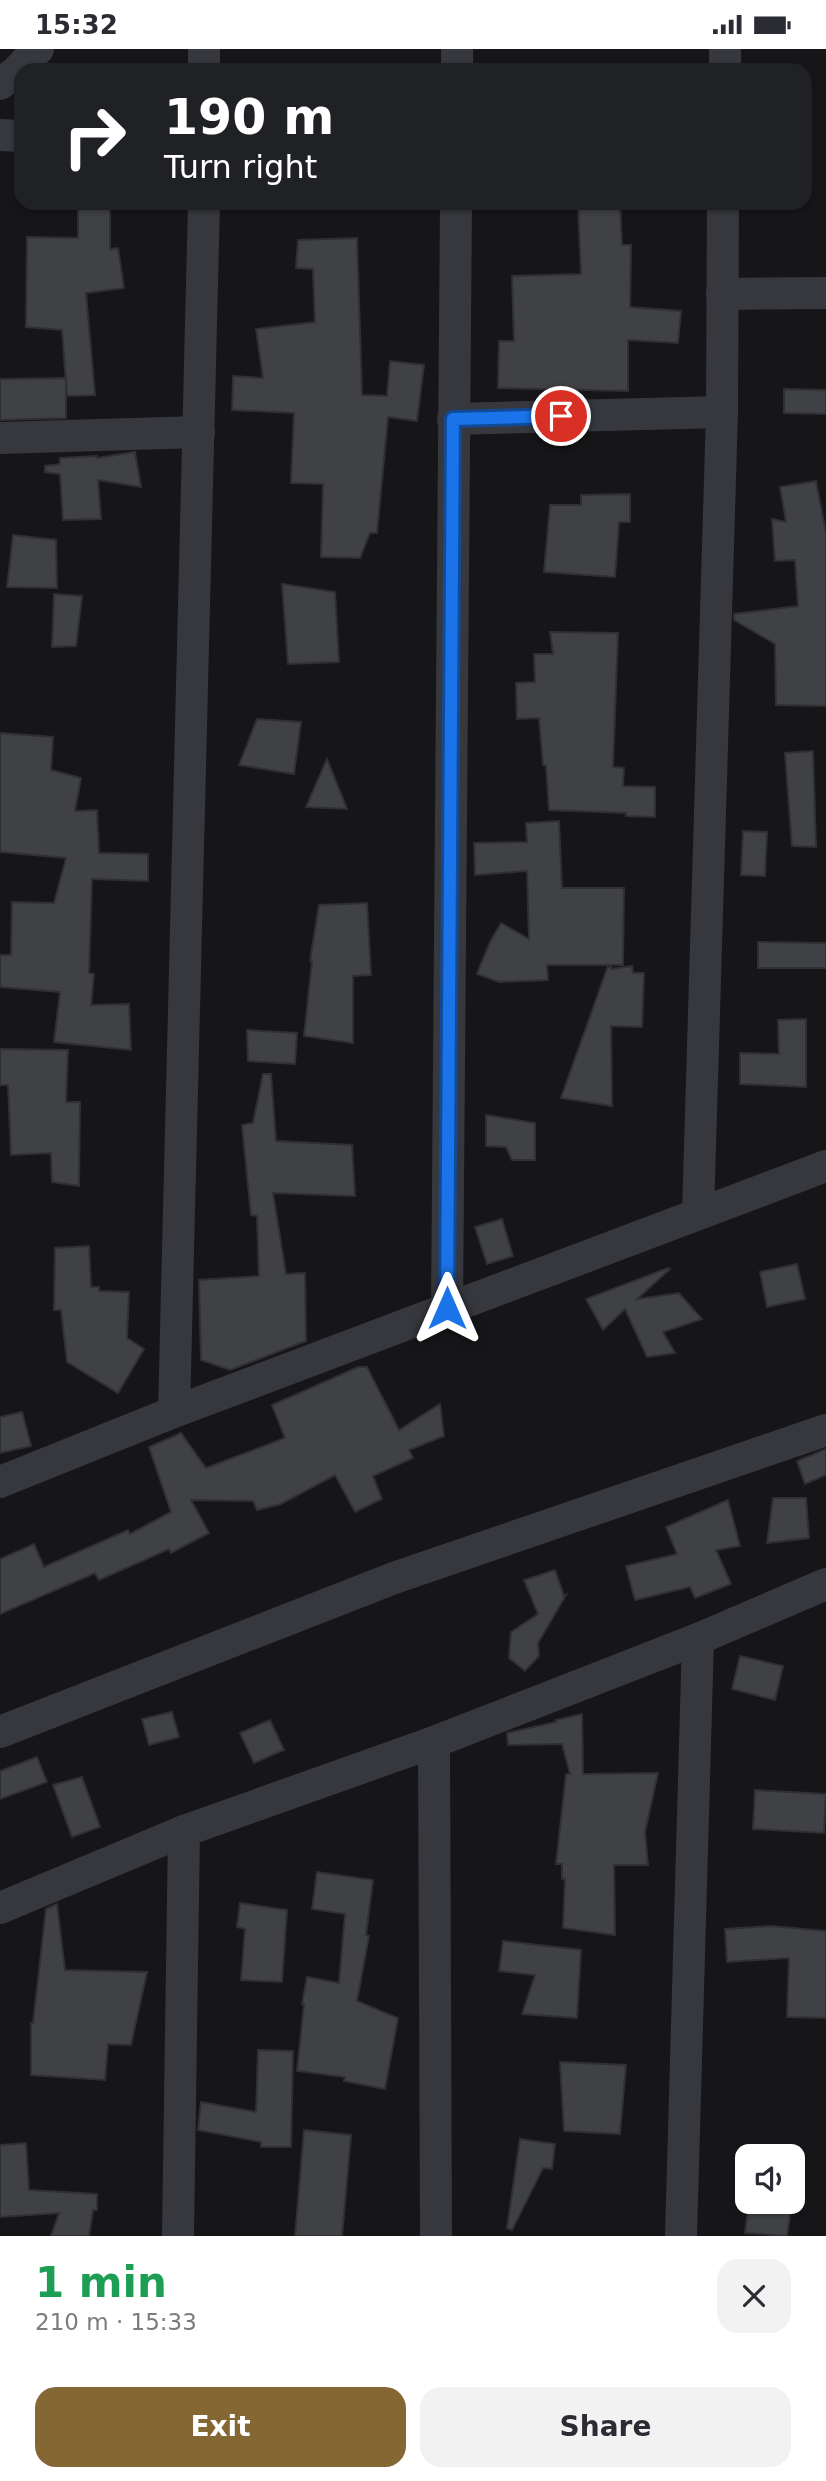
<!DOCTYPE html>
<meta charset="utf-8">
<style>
:root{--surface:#fff;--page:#f2f2f3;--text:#2b2b33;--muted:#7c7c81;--accent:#856733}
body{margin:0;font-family:"DejaVu Sans",sans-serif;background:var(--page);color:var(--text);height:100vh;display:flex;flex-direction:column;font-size:26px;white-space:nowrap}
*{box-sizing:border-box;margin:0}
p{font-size:23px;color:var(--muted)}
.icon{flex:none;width:38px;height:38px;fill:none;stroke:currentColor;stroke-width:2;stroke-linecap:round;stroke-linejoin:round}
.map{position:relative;height:2187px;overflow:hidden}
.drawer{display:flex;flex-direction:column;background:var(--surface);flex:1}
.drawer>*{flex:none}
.top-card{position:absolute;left:14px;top:14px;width:798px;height:147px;border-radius:21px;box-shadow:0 2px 5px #0004;background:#202124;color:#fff;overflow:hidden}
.tools{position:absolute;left:735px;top:2095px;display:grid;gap:14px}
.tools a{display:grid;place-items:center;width:70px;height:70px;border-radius:14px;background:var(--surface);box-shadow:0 2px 5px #0004;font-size:35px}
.pin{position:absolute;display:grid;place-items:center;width:60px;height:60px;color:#fff;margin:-30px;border:4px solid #fff;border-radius:50%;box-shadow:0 2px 7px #0007}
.me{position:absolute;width:77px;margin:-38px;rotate:0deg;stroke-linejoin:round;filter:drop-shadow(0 0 5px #0008)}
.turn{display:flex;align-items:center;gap:24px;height:147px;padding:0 35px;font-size:32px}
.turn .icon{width:91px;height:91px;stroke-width:2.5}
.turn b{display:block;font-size:49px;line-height:60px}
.round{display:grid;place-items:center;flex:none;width:74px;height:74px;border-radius:21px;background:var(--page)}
.overview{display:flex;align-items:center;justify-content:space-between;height:119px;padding:0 35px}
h1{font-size:42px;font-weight:700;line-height:52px;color:#1e9e55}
.cta{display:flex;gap:14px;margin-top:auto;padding:14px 35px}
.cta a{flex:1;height:80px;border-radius:21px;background:var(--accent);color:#fff;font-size:28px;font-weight:700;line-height:80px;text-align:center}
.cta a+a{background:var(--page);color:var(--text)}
.status{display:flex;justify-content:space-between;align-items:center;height:49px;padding:0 35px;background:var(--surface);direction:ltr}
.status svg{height:19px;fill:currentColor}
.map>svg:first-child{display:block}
</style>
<div class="status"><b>15:32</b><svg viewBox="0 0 49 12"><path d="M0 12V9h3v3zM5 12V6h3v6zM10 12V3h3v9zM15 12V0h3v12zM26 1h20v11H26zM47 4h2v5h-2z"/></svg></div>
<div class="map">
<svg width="826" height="2187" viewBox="0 0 826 2187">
<rect width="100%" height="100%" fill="#161618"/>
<g fill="#404145" stroke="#303034" stroke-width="2">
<path d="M 78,154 L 110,154 L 110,200 L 118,199 L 124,239 L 86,244 L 95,346 L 67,347 L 62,281 L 26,278 L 27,188 L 78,189 Z"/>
<path d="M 578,154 L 620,154 L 622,196 L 631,196 L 630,258 L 681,262 L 678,294 L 628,291 L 628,342 L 498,339 L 499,292 L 514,292 L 512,227 L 581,225 Z"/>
<path d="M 357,189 L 362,346 L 387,347 L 390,312 L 424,316 L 417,372 L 388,368 L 377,484 L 370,484 L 360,509 L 321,508 L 323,435 L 291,434 L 294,364 L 232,361 L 233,327 L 263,329 L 256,280 L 315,273 L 313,220 L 296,219 L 298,191 Z"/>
<path d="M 66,329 L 66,369 L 0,371 L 0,330 Z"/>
<path d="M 784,340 L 826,341 L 826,365 L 784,364 Z"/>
<path d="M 135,403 L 141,438 L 98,431 L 101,470 L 63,471 L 60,425 L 45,423 L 45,417 L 60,415 L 60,409 L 97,407 L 97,409 Z"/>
<path d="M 816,432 L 826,484 L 826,657 L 776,656 L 775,595 L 734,571 L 734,565 L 798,557 L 795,511 L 775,512 L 772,470 L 786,473 L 780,438 Z"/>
<path d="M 630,445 L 630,473 L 619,473 L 615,528 L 544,523 L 550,456 L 581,456 L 581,446 Z"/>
<path d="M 13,486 L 56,491 L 57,539 L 7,538 Z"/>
<path d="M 282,535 L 335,543 L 339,613 L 288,615 Z"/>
<path d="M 54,545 L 82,547 L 76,597 L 52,598 Z"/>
<path d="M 550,583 L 618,584 L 613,718 L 624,719 L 623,737 L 655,738 L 655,768 L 626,767 L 626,764 L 549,761 L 546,716 L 543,716 L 539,669 L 517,670 L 516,634 L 535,633 L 534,605 L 553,605 Z"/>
<path d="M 257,670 L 301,673 L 294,725 L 239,716 Z"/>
<path d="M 0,684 L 53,688 L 51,721 L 81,729 L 75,762 L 97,761 L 99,804 L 148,805 L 148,832 L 92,830 L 89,924 L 94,925 L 91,956 L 129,955 L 131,1001 L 54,993 L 60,943 L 0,938 L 0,906 L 11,906 L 12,853 L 54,854 L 66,809 L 0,803 Z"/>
<path d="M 813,702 L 816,798 L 792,797 L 785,704 Z"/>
<path d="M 327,710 L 347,760 L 306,758 Z"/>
<path d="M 559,772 L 562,839 L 624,839 L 623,916 L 547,916 L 548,931 L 499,933 L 477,925 L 490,893 L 501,874 L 529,890 L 527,822 L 475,826 L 474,794 L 527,793 L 526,774 Z"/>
<path d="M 743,782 L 767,783 L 765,827 L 741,826 Z"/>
<path d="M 367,854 L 371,926 L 353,927 L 353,994 L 304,987 L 312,913 L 310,912 L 319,856 Z"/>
<path d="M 758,893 L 826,894 L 826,919 L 758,919 Z"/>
<path d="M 608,917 L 611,918 L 611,920 L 632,917 L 633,924 L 644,924 L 642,978 L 611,977 L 612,1057 L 561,1049 Z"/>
<path d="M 806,970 L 806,1038 L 740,1035 L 740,1004 L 779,1005 L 778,971 Z"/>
<path d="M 247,981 L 297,984 L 295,1015 L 248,1012 Z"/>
<path d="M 0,1000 L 68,1001 L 66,1053 L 80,1053 L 79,1137 L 52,1133 L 51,1104 L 11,1106 L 8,1036 L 0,1036 Z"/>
<path d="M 263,1025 L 271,1025 L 276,1092 L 352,1096 L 355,1147 L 273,1144 L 286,1225 L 305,1224 L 306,1292 L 230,1321 L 201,1311 L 199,1231 L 259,1227 L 257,1167 L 251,1166 L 242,1076 L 253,1074 Z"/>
<path d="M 486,1066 L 535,1074 L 535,1111 L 512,1111 L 506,1098 L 486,1097 Z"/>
<path d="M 502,1170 L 513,1207 L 487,1215 L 475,1178 Z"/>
<path d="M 89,1197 L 91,1238 L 99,1238 L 99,1242 L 129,1243 L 127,1289 L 144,1300 L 118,1344 L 67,1313 L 61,1261 L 54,1261 L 55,1199 Z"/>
<path d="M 797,1215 L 805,1250 L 767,1258 L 760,1223 Z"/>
<path d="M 668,1219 L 670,1220 L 637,1250 L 679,1244 L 702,1270 L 663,1283 L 675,1304 L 647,1308 L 625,1260 L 603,1281 L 586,1250 Z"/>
<path d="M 358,1318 L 367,1318 L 399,1381 L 440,1355 L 444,1387 L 409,1401 L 413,1409 L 373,1427 L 382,1450 L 355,1463 L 335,1426 L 281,1455 L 257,1461 L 253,1452 L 191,1451 L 209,1484 L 171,1504 L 169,1500 L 99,1531 L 95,1524 L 0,1565 L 0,1510 L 34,1495 L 44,1518 L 128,1481 L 130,1485 L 171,1463 L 149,1398 L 181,1384 L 206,1419 L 285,1389 L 272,1356 Z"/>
<path d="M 22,1363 L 31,1397 L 0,1404 L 0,1368 Z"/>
<path d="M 826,1400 L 826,1426 L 805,1435 L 797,1412 Z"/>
<path d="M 773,1449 L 806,1449 L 809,1489 L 767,1494 Z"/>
<path d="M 728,1451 L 740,1497 L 716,1501 L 731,1535 L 695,1549 L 690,1538 L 635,1551 L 626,1517 L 677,1505 L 666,1478 Z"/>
<path d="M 555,1521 L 564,1547 L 566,1546 L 538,1594 L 539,1607 L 525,1622 L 509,1609 L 511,1583 L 538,1565 L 524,1531 Z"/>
<path d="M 740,1607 L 783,1617 L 775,1651 L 732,1640 Z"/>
<path d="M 172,1663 L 179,1688 L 149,1696 L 142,1670 Z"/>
<path d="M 582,1665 L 583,1725 L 658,1724 L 645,1783 L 648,1816 L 614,1816 L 615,1886 L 563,1879 L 565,1830 L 562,1830 L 562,1815 L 556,1815 L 566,1725 L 570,1725 L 562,1695 L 508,1696 L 507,1684 L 556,1673 L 556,1671 Z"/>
<path d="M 270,1671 L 284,1701 L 254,1714 L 240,1684 Z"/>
<path d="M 37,1708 L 47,1733 L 0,1750 L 0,1722 Z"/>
<path d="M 82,1728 L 100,1778 L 72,1788 L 53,1736 Z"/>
<path d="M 755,1741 L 826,1745 L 824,1784 L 753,1780 Z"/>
<path d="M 317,1823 L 373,1831 L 366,1886 L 369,1887 L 357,1952 L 398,1969 L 385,2040 L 344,2032 L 345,2028 L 297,2022 L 304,1955 L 302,1955 L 307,1928 L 339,1934 L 345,1865 L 312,1860 Z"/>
<path d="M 240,1854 L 287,1861 L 282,1933 L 241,1931 L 245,1880 L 237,1878 Z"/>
<path d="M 57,1855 L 65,1921 L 147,1923 L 131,1996 L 108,1995 L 105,2031 L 31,2026 L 31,1974 L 33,1974 L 46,1860 Z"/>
<path d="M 771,1877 L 826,1882 L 826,1969 L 787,1968 L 789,1909 L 727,1913 L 725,1880 Z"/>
<path d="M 503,1892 L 581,1901 L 577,1969 L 522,1965 L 535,1926 L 499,1922 Z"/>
<path d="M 258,2001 L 293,2002 L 291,2098 L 261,2098 L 261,2093 L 198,2081 L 201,2053 L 256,2063 Z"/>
<path d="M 560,2013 L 626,2016 L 620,2085 L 564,2082 Z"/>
<path d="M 304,2081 L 351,2086 L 342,2187 L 295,2187 Z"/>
<path d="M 520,2090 L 555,2095 L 552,2120 L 543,2119 L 512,2181 L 507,2179 Z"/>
<path d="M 26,2094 L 29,2141 L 97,2145 L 97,2161 L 93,2161 L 89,2187 L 51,2187 L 59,2164 L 0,2168 L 0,2096 Z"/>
<path d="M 749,2152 L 792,2152 L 787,2187 L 745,2184 Z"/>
</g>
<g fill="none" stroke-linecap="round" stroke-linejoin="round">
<g stroke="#37383d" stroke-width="32">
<path d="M 204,21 L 204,0"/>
<path d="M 457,21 L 457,0"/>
<path d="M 725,21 L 725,0"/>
<path d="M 0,35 L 16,23 L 38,0"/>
<path d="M 0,86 L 21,87"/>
<path d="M 722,245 L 826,244"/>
<path d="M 453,370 L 722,363"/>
<path d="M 0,389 L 199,383"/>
<path d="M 698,1164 L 722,363 L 723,154"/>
<path d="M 447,1260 L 456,154"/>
<path d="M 174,1363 L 204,154"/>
<path d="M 0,1433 L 174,1363 L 826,1117"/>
<path d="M 0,1683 L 394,1529 L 826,1381"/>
<path d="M 434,1693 L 436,2187"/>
<path d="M 0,1859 L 184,1782 L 434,1693 L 698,1590 L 826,1535"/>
<path d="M 178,2187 L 184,1782"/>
<path d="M 681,2187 L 698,1590"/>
</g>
</g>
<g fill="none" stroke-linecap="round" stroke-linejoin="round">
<defs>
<path id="route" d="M 447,1259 L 453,370 L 561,367"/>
</defs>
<use href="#route" stroke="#114b97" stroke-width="18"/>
<use href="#route" stroke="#1a73e8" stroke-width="12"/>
</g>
</svg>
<div class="tools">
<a><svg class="icon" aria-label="sound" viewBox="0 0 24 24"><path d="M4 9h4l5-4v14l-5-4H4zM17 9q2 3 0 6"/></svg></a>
</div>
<div class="pin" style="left:561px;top:367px;background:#d93025"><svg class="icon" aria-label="arrive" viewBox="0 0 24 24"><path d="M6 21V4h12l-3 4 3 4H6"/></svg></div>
<svg class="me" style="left:447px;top:1259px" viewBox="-20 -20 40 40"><path d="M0-17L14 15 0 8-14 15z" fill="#1a73e8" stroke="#fff" stroke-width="4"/></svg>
<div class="top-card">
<div class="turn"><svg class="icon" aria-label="right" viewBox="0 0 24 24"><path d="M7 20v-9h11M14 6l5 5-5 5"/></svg><div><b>190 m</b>Turn right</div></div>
</div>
</div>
<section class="drawer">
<div class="overview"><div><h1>1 min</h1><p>210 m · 15:33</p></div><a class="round"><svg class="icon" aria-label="close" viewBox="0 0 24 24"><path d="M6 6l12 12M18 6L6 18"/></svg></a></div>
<div class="cta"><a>Exit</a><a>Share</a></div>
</section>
